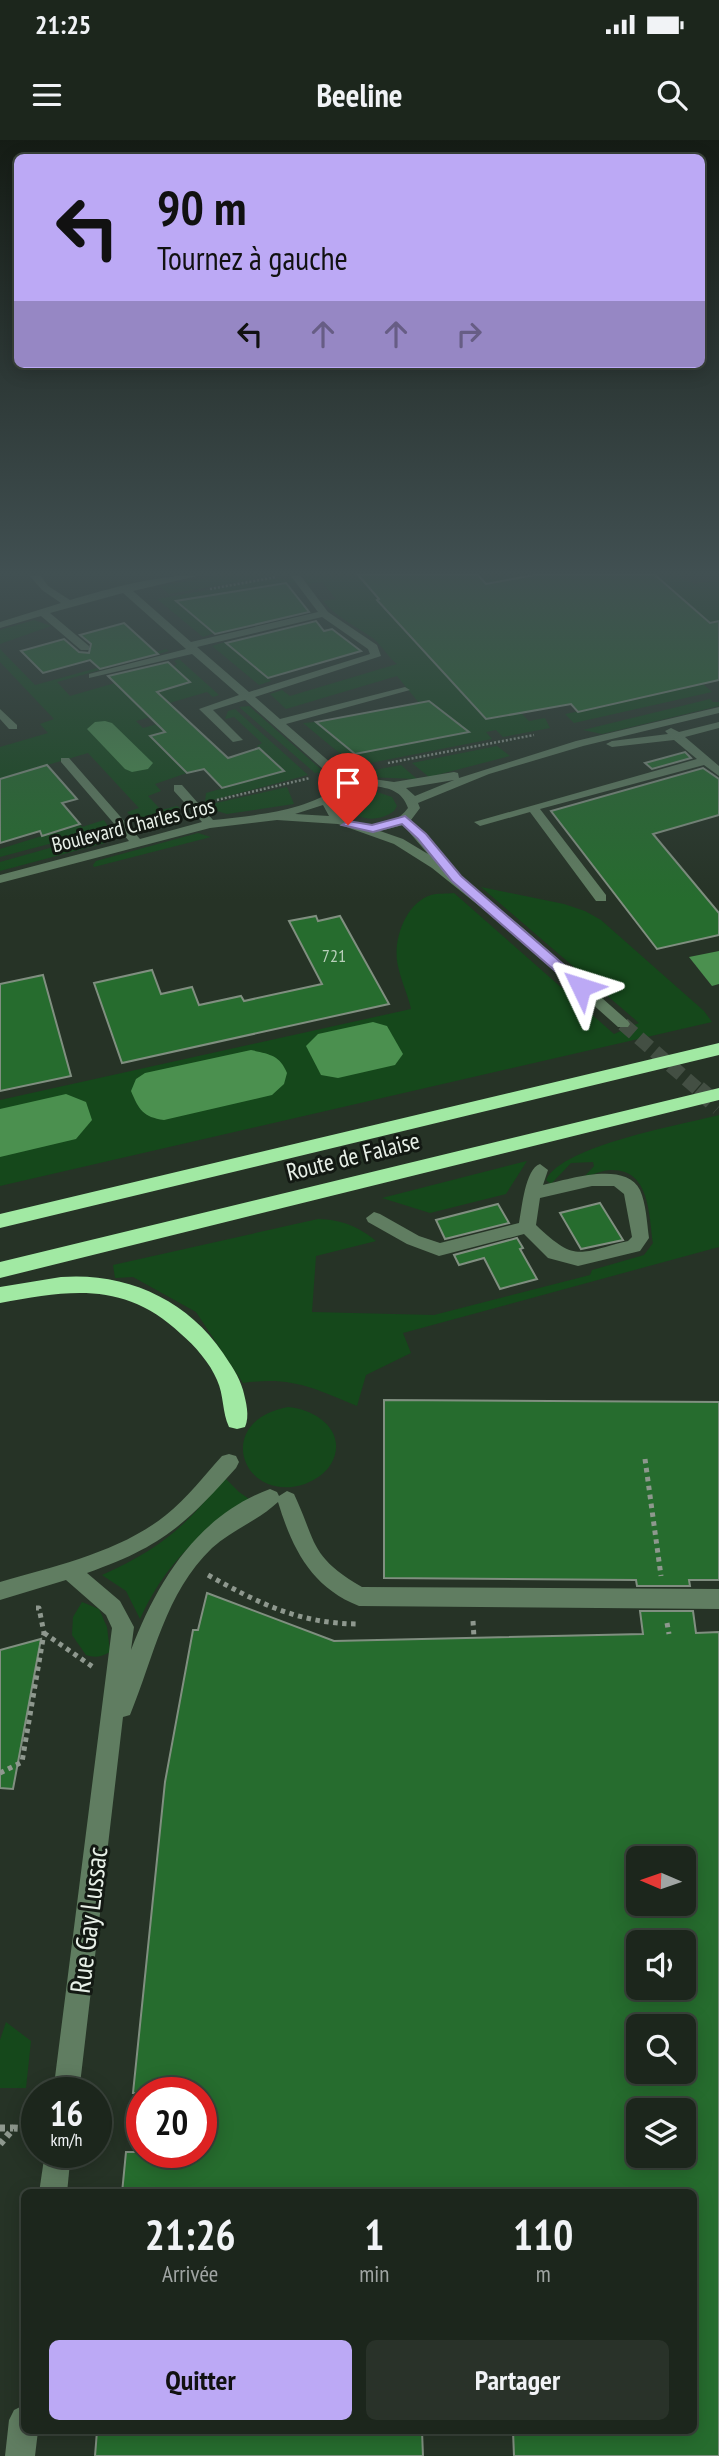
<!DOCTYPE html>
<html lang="fr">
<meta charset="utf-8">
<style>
:root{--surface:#1c261c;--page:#293229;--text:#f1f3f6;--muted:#a0a5a3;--line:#3a433b;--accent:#bca9f5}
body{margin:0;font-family:"PT Sans Narrow",sans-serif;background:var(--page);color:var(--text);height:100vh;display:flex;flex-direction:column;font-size:26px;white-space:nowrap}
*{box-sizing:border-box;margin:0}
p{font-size:23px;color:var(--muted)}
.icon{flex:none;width:38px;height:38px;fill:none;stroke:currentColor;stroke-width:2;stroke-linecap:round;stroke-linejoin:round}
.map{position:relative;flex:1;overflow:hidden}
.details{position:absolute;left:21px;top:2049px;width:676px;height:245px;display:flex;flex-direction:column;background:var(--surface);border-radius:10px;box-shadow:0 4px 18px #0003,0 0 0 2px var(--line)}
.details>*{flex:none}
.guide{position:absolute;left:14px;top:14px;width:691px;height:214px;border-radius:10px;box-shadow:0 4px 18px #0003,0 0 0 2px var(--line);background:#bca9f5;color:#111;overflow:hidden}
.needle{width:46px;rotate:272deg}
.fabs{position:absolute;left:626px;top:1706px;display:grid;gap:14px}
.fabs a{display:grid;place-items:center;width:70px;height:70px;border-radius:10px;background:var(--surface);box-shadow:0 4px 18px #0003,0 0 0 2px var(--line);font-size:35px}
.speed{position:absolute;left:21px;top:1937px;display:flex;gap:14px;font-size:35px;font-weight:700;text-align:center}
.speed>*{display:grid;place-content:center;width:91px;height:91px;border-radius:50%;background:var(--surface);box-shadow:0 4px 18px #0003,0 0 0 2px var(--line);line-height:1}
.speed small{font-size:18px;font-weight:400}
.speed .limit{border:10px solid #d22;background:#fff;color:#111}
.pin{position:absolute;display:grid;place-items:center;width:60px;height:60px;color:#fff;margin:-72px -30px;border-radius:50% 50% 50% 0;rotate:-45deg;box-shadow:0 0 7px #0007}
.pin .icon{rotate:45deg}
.me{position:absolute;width:77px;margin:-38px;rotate:311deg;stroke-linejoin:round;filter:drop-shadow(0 0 5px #0008)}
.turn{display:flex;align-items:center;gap:24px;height:147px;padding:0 28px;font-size:32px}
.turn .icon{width:91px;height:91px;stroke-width:2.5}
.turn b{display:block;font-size:49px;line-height:60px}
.lanes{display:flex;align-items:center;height:66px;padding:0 28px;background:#0003;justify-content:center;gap:35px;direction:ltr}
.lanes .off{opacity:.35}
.eta{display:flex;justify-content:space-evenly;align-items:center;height:119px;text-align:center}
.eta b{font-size:42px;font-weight:700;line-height:49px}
.button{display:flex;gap:14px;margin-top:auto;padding:14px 28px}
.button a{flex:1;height:80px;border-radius:10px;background:var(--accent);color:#111;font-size:28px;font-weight:700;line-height:80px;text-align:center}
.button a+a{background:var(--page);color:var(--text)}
.status{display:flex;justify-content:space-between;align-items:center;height:49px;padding:0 35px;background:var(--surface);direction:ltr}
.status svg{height:19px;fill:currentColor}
header{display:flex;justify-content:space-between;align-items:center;height:91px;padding:0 28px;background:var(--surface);font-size:32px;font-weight:700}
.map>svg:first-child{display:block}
</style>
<div class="status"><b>21:25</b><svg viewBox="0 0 49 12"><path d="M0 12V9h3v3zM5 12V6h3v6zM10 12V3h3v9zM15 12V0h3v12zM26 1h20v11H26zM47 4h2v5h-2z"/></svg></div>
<header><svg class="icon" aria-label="menu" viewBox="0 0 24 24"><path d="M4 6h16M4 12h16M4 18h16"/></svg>Beeline<svg class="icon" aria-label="search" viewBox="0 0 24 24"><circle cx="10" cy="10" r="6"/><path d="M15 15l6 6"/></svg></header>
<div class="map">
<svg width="719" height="2316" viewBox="0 0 719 2316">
<rect width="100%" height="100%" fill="#263326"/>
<g fill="#15481b">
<path d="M 221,435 L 279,435 L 169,454 L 160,446 Z"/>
<path d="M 306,435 L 358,435 L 371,450 L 408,454 L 377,460 L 485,579 L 521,573 L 529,581 L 545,578 L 550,588 L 503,597 L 496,590 L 486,592 L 492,599 L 355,626 L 303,583 L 316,582 L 355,614 L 459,593 L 430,561 L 419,563 L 397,536 L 286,569 L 270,554 L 282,550 L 290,556 L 397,524 C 388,517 382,506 374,499 C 356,486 337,478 323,461 L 336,459 L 322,442 L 308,444 L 304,437 Z"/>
<path d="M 478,435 L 534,435 L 655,554 L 703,544 L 712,552 L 574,583 L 565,574 L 611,565 Z"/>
<path d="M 649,435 L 677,435 L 694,444 L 719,440 L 719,485 L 715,482 L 709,483 Z"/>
<path d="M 282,437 L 284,440 L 294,439 L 296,442 L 177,461 L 202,483 L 207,483 L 214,493 L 203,497 L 157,459 Z"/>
<path d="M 34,480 L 51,486 L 0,504 L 0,490 Z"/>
<path d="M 225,502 L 269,539 L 271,541 L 259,545 L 212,506 Z"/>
<path d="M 0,509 L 35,545 L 166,509 L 169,511 L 57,542 L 70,556 L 115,543 L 131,559 L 187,543 L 174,526 L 177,524 L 174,521 L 179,519 L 219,555 L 213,557 L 207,552 L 166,564 L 172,571 L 136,581 L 143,588 L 164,582 L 172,590 L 151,597 L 187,633 L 155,644 L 161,651 L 148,656 L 161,670 L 177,666 L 180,668 L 136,681 L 127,672 L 139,668 L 88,613 L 0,639 L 0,607 L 48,593 L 40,584 L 54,579 L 0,522 Z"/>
<path d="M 710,559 L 713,562 L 719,562 L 719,566 L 602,594 L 583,590 Z"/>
<path d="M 249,566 L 324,632 L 315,633 L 239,567 Z"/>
<path d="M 235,569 L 308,635 L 205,662 L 206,653 L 283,631 L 257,606 L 262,603 L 234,577 L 225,579 L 228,571 Z"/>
<path d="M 497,606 L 510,616 L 429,637 L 412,623 Z"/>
<path d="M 401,625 L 417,639 L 365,637 L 351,639 L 347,635 Z"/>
<path d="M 287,647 L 294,664 L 227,674 L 210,669 L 207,665 Z"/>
<path d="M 377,652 L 392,657 L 397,666 L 394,671 C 381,681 361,682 348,669 L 349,660 L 359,653 Z"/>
<path d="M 104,680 L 109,688 L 0,717 L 0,709 L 80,684 L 82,687 Z"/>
<path d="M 110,691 L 105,703 L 0,731 L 0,722 Z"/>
<path d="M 198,693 L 211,697 L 94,727 L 93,725 L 96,721 Z"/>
<path d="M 481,747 L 564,764 L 585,771 L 601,780 L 704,871 L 712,882 L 0,1046 L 0,960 L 411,869 C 408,855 401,841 398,826 C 392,802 405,763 431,755 C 437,753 447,754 454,753 L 614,894 L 639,883 Z"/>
<path d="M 719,975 L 719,1107 L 403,1193 L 411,1213 L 366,1235 L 357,1266 C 313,1248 292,1236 243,1243 L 196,1172 L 133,1137 L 115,1138 L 113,1125 L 318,1079 C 342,1080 358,1086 376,1101 L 316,1116 L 312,1172 L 434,1175 L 590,1135 L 592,1130 L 644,1115 L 653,1103 C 649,1075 650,1029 611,1030 C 603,1030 592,1035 584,1037 L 594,1026 L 593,1022 L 571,1023 L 551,1044 L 546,1040 C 563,1005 681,985 719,975 Z"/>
<path d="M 527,1021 L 506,1054 L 430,1073 L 382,1058 Z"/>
<path d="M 288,1267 C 316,1269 349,1292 331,1324 C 326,1333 315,1340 305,1344 C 242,1365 212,1281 288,1267 Z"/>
<path d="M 224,1337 L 239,1352 L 252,1361 C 200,1390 165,1424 140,1479 L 126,1451 L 102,1435 C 158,1410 188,1386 224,1337 Z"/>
<path d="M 82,1462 L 99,1469 L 107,1487 L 110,1512 C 101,1517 95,1518 86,1515 L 72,1495 L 73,1477 Z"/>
<path d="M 6,1882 L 31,1901 L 26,1948 L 0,1948 L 0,1900 Z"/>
</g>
<g fill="#4b904f">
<path d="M 105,581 L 112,583 L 153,623 L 148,629 L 132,632 L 125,629 L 87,589 L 95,582 Z"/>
<path d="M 719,811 L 719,844 L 712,846 L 689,817 Z"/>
<path d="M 373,882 L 387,886 L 403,914 L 395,925 L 338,938 L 321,935 L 306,906 L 318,894 Z"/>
<path d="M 251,910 C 269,914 280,915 287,933 L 284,944 L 272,955 L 164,980 C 143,977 139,970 131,951 L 136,939 L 145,933 Z"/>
<path d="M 66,954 L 86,962 L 92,980 L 76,999 L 0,1017 L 0,969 Z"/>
</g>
<g fill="#266c2e" stroke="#808f80" stroke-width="2" fill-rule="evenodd">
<path d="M 358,435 L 478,435 L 486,444 L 534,435 L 655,435 L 710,483 L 719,481 L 719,540 L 578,572 L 571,564 L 486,579 L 377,460 L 379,459 Z"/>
<path d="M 286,443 L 309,472 L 215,494 L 176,461 Z"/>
<path d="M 316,481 L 324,491 L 332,489 L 361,511 L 268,538 L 226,503 Z"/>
<path d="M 124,483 L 158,514 L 100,529 L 90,520 L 43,533 L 21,511 L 64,499 L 79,512 L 89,513 L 91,504 L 80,495 Z"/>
<path d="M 168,522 L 190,542 L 157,552 L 228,618 L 259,608 L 284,631 L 222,648 L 204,629 L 187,633 L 150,596 L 165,592 L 108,536 Z"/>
<path d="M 429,561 L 469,592 L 355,614 L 316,582 Z"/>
<path d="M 685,612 L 691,618 L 652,629 L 645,623 Z"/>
<path d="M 47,625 L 77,659 L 62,663 L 80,684 L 42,696 L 40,691 L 0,703 L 0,639 Z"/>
<path d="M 703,628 L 719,639 L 719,675 L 653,694 L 719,773 L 719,795 L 657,809 L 551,671 Z"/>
<path d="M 316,776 L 318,781 L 340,776 L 389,864 L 122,923 L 94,843 L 152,830 L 161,854 L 192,847 L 199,865 L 241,856 L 244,861 L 322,844 L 289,781 Z"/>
<path d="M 43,835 L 71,936 L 0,951 L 0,844 Z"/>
<path d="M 600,1063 L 623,1100 L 581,1109 L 560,1073 Z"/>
<path d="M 498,1064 L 509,1083 L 445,1099 L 436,1080 Z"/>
<path d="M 517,1098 L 523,1108 L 520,1109 L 537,1139 L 500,1149 L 484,1118 L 459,1125 L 454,1115 Z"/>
<path d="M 384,1260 L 719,1262 L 719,1440 L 689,1440 L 690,1446 L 637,1446 L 636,1440 L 384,1438 Z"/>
<path d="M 207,1453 L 334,1501 L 643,1494 L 640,1471 L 693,1471 L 696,1493 L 719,1492 L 719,2316 L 514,2316 L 513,2291 L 693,2291 L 693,2053 L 122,2053 L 126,2012 L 201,2012 L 201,1953 L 133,1953 L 165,1642 L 193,1490 L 198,1490 ZM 639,1718 L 684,1718 L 684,1764 L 639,1764 ZM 639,1802 L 684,1802 L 684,1848 L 639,1848 ZM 639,1886 L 684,1886 L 684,1932 L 639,1932 ZM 639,1970 L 684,1970 L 684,2016 L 639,2016 Z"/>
<path d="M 41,1499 L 13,1649 L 0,1648 L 0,1510 Z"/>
<path d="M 97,2291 L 422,2291 L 423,2316 L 95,2316 Z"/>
</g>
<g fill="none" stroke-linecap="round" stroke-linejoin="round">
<path stroke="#434f43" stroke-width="14" stroke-dasharray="14 7" stroke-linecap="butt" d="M 623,884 L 700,951"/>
<path stroke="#434f43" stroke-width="18" stroke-dasharray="18 9" stroke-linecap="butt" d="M 698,949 L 719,967"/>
<g stroke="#8e988e" stroke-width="2.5" stroke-dasharray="2 2" stroke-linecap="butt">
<path d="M 210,449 L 277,437"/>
<path d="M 388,623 L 534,595"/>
<path d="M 217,660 L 310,638"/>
</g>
<g stroke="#8e988e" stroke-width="5" stroke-dasharray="4.5 4.5" stroke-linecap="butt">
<path d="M 645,1319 L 661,1436"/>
<path d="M 208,1435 C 260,1464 300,1484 360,1484"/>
<path d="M 473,1481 L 474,1498"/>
<path d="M 667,1483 L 669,1494"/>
<path d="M 44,1493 L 93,1527"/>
<path d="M 0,1633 L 22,1622 L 44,1493 L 39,1468 L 36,1468"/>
</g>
<g stroke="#8e988e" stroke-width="7" stroke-dasharray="5 5" stroke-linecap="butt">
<path d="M 0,1988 L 13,1988"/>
<path d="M 0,2004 L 14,1988 L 31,1989"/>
</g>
<g fill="#607d61" fill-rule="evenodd">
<path d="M 29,435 L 40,435 L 48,446 L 70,460 C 111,448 157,435 201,435 L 133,451 L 191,502 L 318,472 L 290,435 L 300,435 L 328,472 L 377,505 L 381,516 L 255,557 L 280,579 L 405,547 L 410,550 L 286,584 L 339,630 L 348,643 L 373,639 L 394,642 L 454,632 L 458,633 L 459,638 L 576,601 L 719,567 L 719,573 L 583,606 L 489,634 L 418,663 L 420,668 L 411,680 L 450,722 L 451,725 L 448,728 L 523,788 L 628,881 L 630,884 L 628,887 L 618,887 L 514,794 L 432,728 L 394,704 L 338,684 L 277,680 L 210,688 L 0,743 L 0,735 L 129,701 L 61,622 L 61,618 L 69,618 L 140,699 L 202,682 L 174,651 L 174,645 L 182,645 L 213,680 C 256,675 303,672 339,647 L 331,636 L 245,560 L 213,570 L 243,600 L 233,602 L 199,569 L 239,555 L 192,514 L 89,538 L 89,534 L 186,509 L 123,453 L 50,473 L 89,506 L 89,510 L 81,510 L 41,476 L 0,488 L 0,482 L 61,463 L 42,450 ZM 322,477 L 368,509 L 370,514 L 249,552 L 197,507 ZM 454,640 L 415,656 L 406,648 ZM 373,646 C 390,648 402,651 408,668 C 391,692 350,690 335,666 C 344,651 357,647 373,646 ZM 323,665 L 329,676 L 295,674 ZM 403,685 L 428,714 L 403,699 L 380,691 Z"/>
<path d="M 0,569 L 17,585 L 17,589 L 9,589 L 0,579 Z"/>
<path d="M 719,582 L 719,588 L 685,597 L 719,626 L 719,636 L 704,625 L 540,669 L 606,755 L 606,761 L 596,761 L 530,672 L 480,686 L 474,682 L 697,619 L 674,600 L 612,607 L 606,604 L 612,601 L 668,594 L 665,591 L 671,588 L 679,592 Z"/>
<path d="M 540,1024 L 548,1030 L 543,1045 C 567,1040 625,1020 640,1050 C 646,1063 647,1083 649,1098 L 640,1111 L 578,1126 L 548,1118 L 524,1094 L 439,1116 L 407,1104 L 368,1082 L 366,1078 L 374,1072 L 380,1074 L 419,1096 L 440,1103 L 519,1083 C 522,1068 525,1029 540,1024 ZM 592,1046 L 614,1046 L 624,1054 L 632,1097 L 628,1101 C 578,1113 576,1123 536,1085 L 540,1058 Z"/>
<path d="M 229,1314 L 236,1316 L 239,1322 L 236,1328 C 185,1385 161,1407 87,1433 L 120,1461 L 134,1487 L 131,1510 C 157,1442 197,1376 270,1349 L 277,1352 L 279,1356 L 287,1351 L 294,1354 C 317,1403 309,1416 362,1447 L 719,1449 L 719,1469 L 359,1466 C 311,1447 292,1408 278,1362 C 259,1380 232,1390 212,1408 C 165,1453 154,1517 130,1575 L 123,1577 L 79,1953 L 53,1953 L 112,1488 L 106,1475 L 66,1440 L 0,1460 L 0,1442 C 55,1426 120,1412 166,1375 C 187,1358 204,1336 222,1316 Z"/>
<path d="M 45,2012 L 71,2012 L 67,2053 L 39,2053 Z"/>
<path d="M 24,2265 L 24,2291 L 38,2291 L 35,2316 L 5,2316 L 9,2280 L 14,2270 Z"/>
</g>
<g fill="#a1e9a3" fill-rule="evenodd">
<path d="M 719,903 L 719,915 L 0,1088 L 0,1074 Z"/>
<path d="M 719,948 L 719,960 L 0,1138 L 0,1122 Z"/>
<path d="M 61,1137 C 125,1132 187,1159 223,1213 C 231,1225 239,1236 243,1250 C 246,1262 250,1276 245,1287 L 237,1289 L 229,1287 C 222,1272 224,1255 217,1240 C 210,1223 195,1206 181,1194 C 125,1141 70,1150 0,1163 L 0,1147 Z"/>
</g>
</g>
<linearGradient id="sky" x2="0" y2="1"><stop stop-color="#151c15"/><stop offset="0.57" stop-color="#415052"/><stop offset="1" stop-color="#415052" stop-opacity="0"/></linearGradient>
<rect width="719" height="760" fill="url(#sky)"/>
<path fill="#bca9f5" stroke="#7a6e9f" stroke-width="2" d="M 405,676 L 426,694 L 461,736 L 586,844 L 586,850 L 577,850 L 452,741 L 418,699 L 402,684 L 373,692 L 342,685 L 348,681 L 372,685 Z"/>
<g text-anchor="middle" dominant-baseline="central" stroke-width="6" stroke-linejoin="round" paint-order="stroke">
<g font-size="18" fill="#b8cfba">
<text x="334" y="815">721</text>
</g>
<g font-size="21" fill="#e8f0e8" stroke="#131913">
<text transform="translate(133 685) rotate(-14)">Boulevard Charles Cros</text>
</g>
<g font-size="24" fill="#e8f0e8" stroke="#131913">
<text transform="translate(353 1016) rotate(-14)">Route de Falaise</text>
</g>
<g font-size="28" fill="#e8f0e8" stroke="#131913">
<text transform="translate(88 1780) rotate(-83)">Rue Gay Lussac</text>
</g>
</g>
</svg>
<div class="fabs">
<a><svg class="needle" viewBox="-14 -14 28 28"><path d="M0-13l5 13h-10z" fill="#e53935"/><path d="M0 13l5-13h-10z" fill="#a0a5a3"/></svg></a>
<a><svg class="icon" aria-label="sound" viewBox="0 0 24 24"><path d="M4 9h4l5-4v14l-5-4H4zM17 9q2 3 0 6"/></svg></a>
<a><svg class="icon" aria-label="search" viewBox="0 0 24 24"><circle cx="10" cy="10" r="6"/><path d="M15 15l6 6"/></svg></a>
<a><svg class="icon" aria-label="layers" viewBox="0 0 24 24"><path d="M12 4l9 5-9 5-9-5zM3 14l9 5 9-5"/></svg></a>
</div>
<div class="speed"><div>16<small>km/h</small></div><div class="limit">20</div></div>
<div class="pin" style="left:348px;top:685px;background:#d93025"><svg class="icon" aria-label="arrive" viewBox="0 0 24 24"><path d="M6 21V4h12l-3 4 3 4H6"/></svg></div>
<svg class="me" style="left:581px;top:847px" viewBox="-20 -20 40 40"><path d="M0-17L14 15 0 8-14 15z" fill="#bca9f5" stroke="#fff" stroke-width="4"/></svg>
<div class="guide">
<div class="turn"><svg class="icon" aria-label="left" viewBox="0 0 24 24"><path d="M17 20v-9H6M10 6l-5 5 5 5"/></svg><div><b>90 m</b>Tournez à gauche</div></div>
<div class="lanes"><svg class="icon" aria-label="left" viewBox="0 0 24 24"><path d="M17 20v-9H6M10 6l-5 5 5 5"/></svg><svg class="icon off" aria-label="ahead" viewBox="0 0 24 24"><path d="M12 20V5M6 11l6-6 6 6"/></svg><svg class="icon off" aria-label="ahead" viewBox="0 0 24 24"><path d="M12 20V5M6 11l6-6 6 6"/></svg><svg class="icon off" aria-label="right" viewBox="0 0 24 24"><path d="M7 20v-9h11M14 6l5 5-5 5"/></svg></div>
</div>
<section class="details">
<div class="eta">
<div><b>21:26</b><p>Arrivée</p></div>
<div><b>1</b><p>min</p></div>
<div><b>110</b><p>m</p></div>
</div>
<div class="button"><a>Quitter</a><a>Partager</a></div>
</section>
</div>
